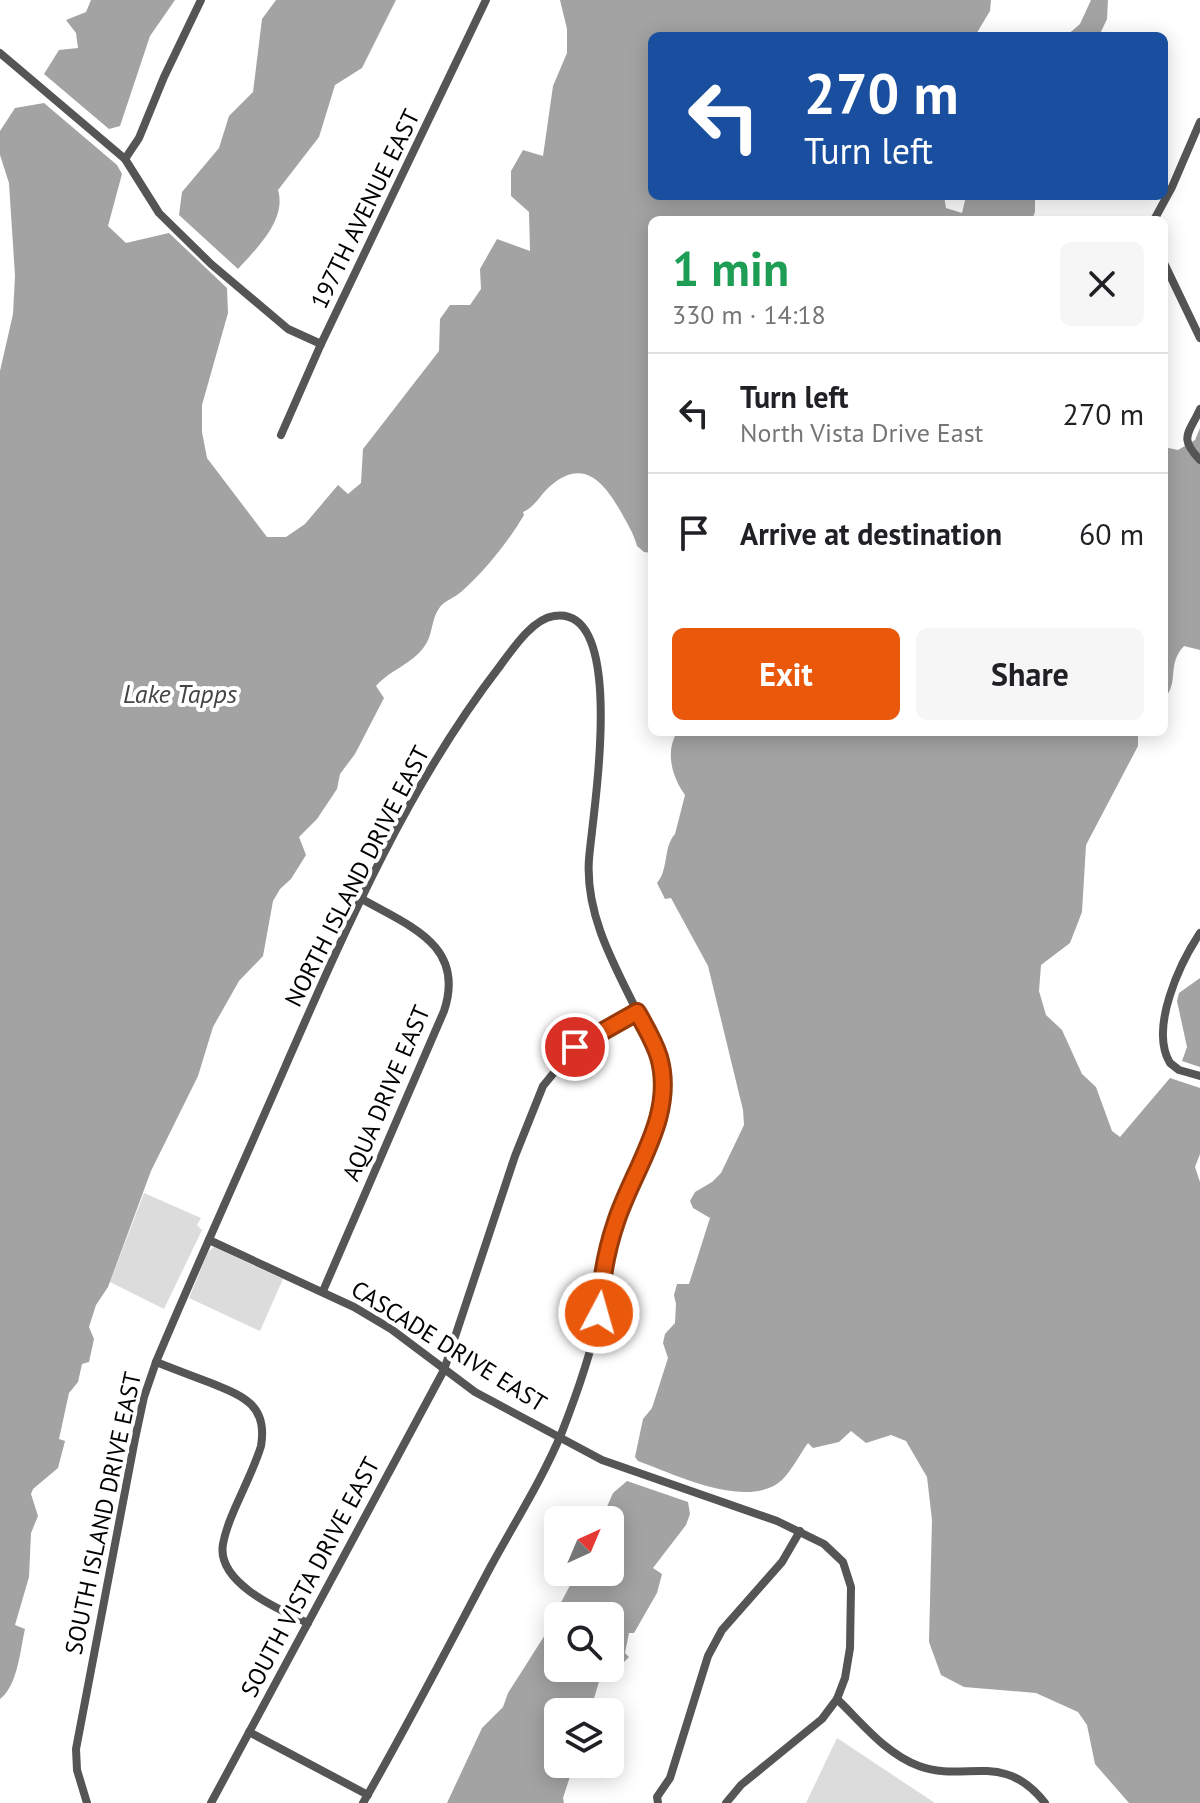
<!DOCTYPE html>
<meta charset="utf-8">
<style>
:root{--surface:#fff;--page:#f6f6f6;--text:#202124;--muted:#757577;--line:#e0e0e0;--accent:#ea580c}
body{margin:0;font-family:"PT Sans",sans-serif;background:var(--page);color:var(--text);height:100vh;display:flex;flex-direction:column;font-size:30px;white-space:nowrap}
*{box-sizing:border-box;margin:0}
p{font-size:26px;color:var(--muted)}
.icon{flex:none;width:44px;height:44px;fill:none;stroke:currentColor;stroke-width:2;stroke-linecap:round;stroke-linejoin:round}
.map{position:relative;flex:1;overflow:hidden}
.details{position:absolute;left:648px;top:216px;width:520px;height:520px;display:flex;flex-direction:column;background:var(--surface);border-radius:12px;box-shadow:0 4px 20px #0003}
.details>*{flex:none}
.banner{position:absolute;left:648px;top:32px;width:520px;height:168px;border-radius:12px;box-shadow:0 4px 20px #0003;background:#1a4fa0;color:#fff;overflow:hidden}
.needle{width:52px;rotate:44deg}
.tools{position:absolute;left:544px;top:1506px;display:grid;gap:16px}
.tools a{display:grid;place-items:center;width:80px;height:80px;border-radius:12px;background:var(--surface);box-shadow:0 4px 20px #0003;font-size:40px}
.pin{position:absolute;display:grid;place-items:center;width:68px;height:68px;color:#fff;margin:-34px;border:4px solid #fff;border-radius:50%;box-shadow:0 2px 8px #0007}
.me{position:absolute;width:88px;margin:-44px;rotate:6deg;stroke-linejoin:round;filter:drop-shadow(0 0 6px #0008)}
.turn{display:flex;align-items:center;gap:28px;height:168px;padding:0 24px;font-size:36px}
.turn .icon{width:104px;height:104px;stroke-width:2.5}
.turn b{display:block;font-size:56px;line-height:68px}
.round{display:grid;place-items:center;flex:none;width:84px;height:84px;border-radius:12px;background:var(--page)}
.head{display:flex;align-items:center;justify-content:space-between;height:136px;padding:0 24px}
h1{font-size:48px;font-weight:700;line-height:60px;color:#1e9e55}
.primary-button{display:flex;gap:16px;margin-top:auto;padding:16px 24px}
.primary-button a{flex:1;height:92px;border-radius:12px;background:var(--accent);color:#fff;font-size:32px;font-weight:700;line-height:92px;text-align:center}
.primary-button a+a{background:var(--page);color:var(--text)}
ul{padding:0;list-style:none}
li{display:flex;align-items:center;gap:24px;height:120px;padding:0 24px;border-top:2px solid var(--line)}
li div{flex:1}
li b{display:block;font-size:30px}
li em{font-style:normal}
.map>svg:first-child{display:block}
</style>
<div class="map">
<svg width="1200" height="1803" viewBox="0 0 1200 1803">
<rect width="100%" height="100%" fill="#fff"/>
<g fill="#dcdcdc">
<path d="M 144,1193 L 201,1218 L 197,1225 L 202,1230 L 164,1309 L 110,1282 Z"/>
<path d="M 214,1247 L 283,1279 L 260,1331 L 189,1298 L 208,1252 Z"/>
<path d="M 837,1738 L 935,1803 L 806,1803 Z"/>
</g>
<g fill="#a3a3a3">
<path d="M 91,0 L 175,0 L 150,36 L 120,126 L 109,129 L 44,74 L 59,50 L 78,48 L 76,33 L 66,20 L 86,12 Z"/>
<path d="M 276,0 L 396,0 L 362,68 L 335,85 L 319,137 L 278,190 C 287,220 256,249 238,269 L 179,215 L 182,192 L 219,148 L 229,116 L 253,92 L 262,19 Z"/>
<path d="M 560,0 L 991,0 L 990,11 L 975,36 L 652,36 L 652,196 L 944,196 L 946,208 L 962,213 L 966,196 L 1035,196 L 1035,212 L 1032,220 L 652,220 L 652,553 L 644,552 L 637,546 C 634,534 627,523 621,512 C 606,486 586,458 554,483 C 541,492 537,506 523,512 L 524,515 C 508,542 485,571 461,592 C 454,598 446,600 440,607 C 431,618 433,636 424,647 C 411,665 391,669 376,686 L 384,698 L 355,754 L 340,774 L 337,789 L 317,819 L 299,837 L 306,855 L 291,879 L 280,889 L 273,901 L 263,956 L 239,981 L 213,1027 L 198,1076 L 151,1171 L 108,1287 L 96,1305 L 89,1327 L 94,1339 L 89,1362 L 82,1364 L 78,1382 L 69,1393 L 59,1439 L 65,1441 L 58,1468 L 33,1489 L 31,1494 L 38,1516 L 31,1533 L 29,1577 L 15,1625 L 25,1629 C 20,1651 18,1685 0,1699 L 0,371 L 13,314 L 15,276 L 9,183 L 0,155 L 0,131 L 15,108 L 44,103 L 117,165 L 122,174 L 108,226 L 126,243 L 169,233 L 227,288 L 228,313 L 202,405 L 202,432 L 207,458 L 267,537 L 286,537 L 305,524 L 338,485 L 348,494 L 361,483 L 363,449 L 439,351 L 440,319 L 450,305 L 470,305 L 481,289 L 480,269 L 497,239 L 530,251 L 529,212 L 511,196 L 511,171 L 523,150 L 543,156 L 553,86 L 567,53 L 567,29 Z"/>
<path d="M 1091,0 L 1108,0 L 1107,19 L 1099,36 L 1066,36 L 1080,24 Z"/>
<path d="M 1200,428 L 1200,650 L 1184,646 C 1166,665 1180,682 1164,699 L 1164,447 L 1178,450 L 1195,440 Z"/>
<path d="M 677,732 L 1138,732 L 1138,746 L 1086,845 L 1082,912 L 1070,943 L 1041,965 L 1039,991 L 1046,1015 L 1062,1030 L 1082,1074 L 1096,1087 L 1112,1131 L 1120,1137 L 1170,1078 L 1200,1088 L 1200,1154 L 1195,1167 L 1200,1182 L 1200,1803 L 1129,1803 L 1095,1764 L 1087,1725 L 1078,1712 L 1036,1693 L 964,1687 L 941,1675 L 929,1642 L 932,1520 L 927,1477 L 906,1441 L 891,1435 L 866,1443 L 851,1431 L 839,1442 L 813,1448 L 808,1443 C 800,1454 792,1470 782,1480 C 748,1511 674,1474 638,1461 L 635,1457 L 643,1419 L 652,1408 L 668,1358 L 663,1343 L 665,1334 L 675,1323 L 676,1304 L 674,1295 L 677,1284 L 689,1284 L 710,1218 L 693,1208 L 690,1201 L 695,1192 L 712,1182 L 721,1173 L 744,1125 L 743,1110 L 708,966 L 671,898 L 665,899 L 657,883 C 669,869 663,847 675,834 L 685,795 C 672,777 665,752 677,732 Z"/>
<path d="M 1200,978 L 1200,1067 L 1182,1061 L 1187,1047 L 1177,1001 L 1179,993 Z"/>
<path d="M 627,1481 L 688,1502 L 690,1514 L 686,1525 L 653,1568 L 662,1574 L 657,1593 L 634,1633 L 629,1633 L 625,1653 L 629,1657 L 624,1662 L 610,1658 L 610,1616 L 558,1616 L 558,1668 L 603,1668 L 590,1712 L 558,1712 L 558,1764 L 574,1764 L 563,1798 L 564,1803 L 447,1803 L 482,1728 L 503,1707 L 508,1693 L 550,1627 L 545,1624 L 552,1612 L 556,1612 L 577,1572 L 610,1572 L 610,1520 L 601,1520 L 613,1493 Z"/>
</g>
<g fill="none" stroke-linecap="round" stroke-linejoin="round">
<g stroke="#555" stroke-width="8">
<path d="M 0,53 L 125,159 L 159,213 L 211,264 L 288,329 L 321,344"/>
<path d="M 125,159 L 139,138 L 164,77 L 201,0"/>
<path d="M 1154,220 L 1172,187 L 1200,122"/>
<path d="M 1164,263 L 1200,338"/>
<path d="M 1200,409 C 1189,434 1178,437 1200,460"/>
<path d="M 281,435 L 321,344 L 486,0"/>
<path d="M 1200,933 C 1180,963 1149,1028 1170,1063 L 1179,1070 L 1200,1076"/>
<path d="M 209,1240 L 354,1307 L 391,1329 L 475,1392 L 602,1460 L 777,1521 L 824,1544 L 843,1562 L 851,1587 L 850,1648 L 845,1678 L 837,1699 C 862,1723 886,1754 919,1766 C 965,1783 1004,1750 1045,1803"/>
<path d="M 323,1291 L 444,1011 C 466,945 409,926 362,899"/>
<path d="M 156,1362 C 174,1369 192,1376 211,1383 C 243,1396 268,1405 261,1446 C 252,1477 228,1515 223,1544 C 216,1583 280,1610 308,1623"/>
<path d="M 249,1732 L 368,1795"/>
<path d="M 87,1803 L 77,1770 L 76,1749 L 135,1439 L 144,1397 L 156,1362 C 198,1262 243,1164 286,1065 C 346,928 408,785 500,666 C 512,650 532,619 554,616 C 629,604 592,818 589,859 C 585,913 613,963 637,1011 C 650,1038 663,1061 661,1092 C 659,1141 630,1179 615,1224 C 605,1256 604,1287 598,1319 C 590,1357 576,1396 562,1432 C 543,1478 515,1522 491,1566 C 449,1645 408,1725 363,1803"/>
<path d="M 211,1803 L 444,1370 L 515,1156 L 543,1086 L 575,1047 L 637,1012"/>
<path d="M 658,1803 L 657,1797 L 670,1778 L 708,1656 L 722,1630 L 782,1562 L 800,1531"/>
<path d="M 726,1803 L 741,1785 L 822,1719 L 837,1699"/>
</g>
</g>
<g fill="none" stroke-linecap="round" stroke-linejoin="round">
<defs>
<path id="route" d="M 575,1047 L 637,1012 C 645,1026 654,1041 659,1057 C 676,1116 633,1169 616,1222 C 606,1251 601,1281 599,1313"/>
</defs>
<use href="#route" stroke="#983908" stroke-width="20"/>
<use href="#route" stroke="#ea580c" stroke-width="14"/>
</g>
<g text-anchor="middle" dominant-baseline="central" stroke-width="8" stroke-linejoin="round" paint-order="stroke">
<g font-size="24" fill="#000" stroke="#fff">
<text transform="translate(365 209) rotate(-64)">197TH AVENUE EAST</text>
<text transform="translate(357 876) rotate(-63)">NORTH ISLAND DRIVE EAST</text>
<text transform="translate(386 1093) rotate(-67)">AQUA DRIVE EAST</text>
<text transform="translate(449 1346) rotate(32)">CASCADE DRIVE EAST</text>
<text transform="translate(103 1513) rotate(-78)">SOUTH ISLAND DRIVE EAST</text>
<text transform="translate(310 1577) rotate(-62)">SOUTH VISTA DRIVE EAST</text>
</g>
<g font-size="26" font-style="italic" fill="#444" stroke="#fff">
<text x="180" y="693">Lake Tapps</text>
</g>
</g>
</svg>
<div class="tools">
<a><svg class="needle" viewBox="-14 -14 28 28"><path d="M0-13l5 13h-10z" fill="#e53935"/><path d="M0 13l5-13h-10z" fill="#757577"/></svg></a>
<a><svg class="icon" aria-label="search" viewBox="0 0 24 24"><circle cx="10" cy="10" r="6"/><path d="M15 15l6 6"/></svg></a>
<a><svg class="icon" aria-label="layers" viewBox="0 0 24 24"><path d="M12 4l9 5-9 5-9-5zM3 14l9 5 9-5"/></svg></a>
</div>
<div class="pin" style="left:575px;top:1047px;background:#d93025"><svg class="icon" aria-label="arrive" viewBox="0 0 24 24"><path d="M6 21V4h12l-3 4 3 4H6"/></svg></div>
<svg class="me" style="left:599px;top:1313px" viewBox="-20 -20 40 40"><circle r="17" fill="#ea580c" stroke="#fff" stroke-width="3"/><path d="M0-11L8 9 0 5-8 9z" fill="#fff"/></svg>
<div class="banner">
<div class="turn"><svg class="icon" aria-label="left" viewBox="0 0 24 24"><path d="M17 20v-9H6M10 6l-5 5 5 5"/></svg><div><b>270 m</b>Turn left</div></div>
</div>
<section class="details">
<div class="head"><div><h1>1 min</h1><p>330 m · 14:18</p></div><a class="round"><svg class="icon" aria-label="close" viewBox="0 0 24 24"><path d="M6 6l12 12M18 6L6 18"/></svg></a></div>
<ul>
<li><svg class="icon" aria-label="left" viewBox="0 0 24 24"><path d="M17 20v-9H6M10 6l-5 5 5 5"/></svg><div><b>Turn left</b><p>North Vista Drive East</p></div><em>270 m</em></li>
<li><svg class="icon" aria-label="arrive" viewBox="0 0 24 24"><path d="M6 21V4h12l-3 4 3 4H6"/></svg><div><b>Arrive at destination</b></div><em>60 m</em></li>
</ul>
<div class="primary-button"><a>Exit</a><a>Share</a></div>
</section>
</div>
